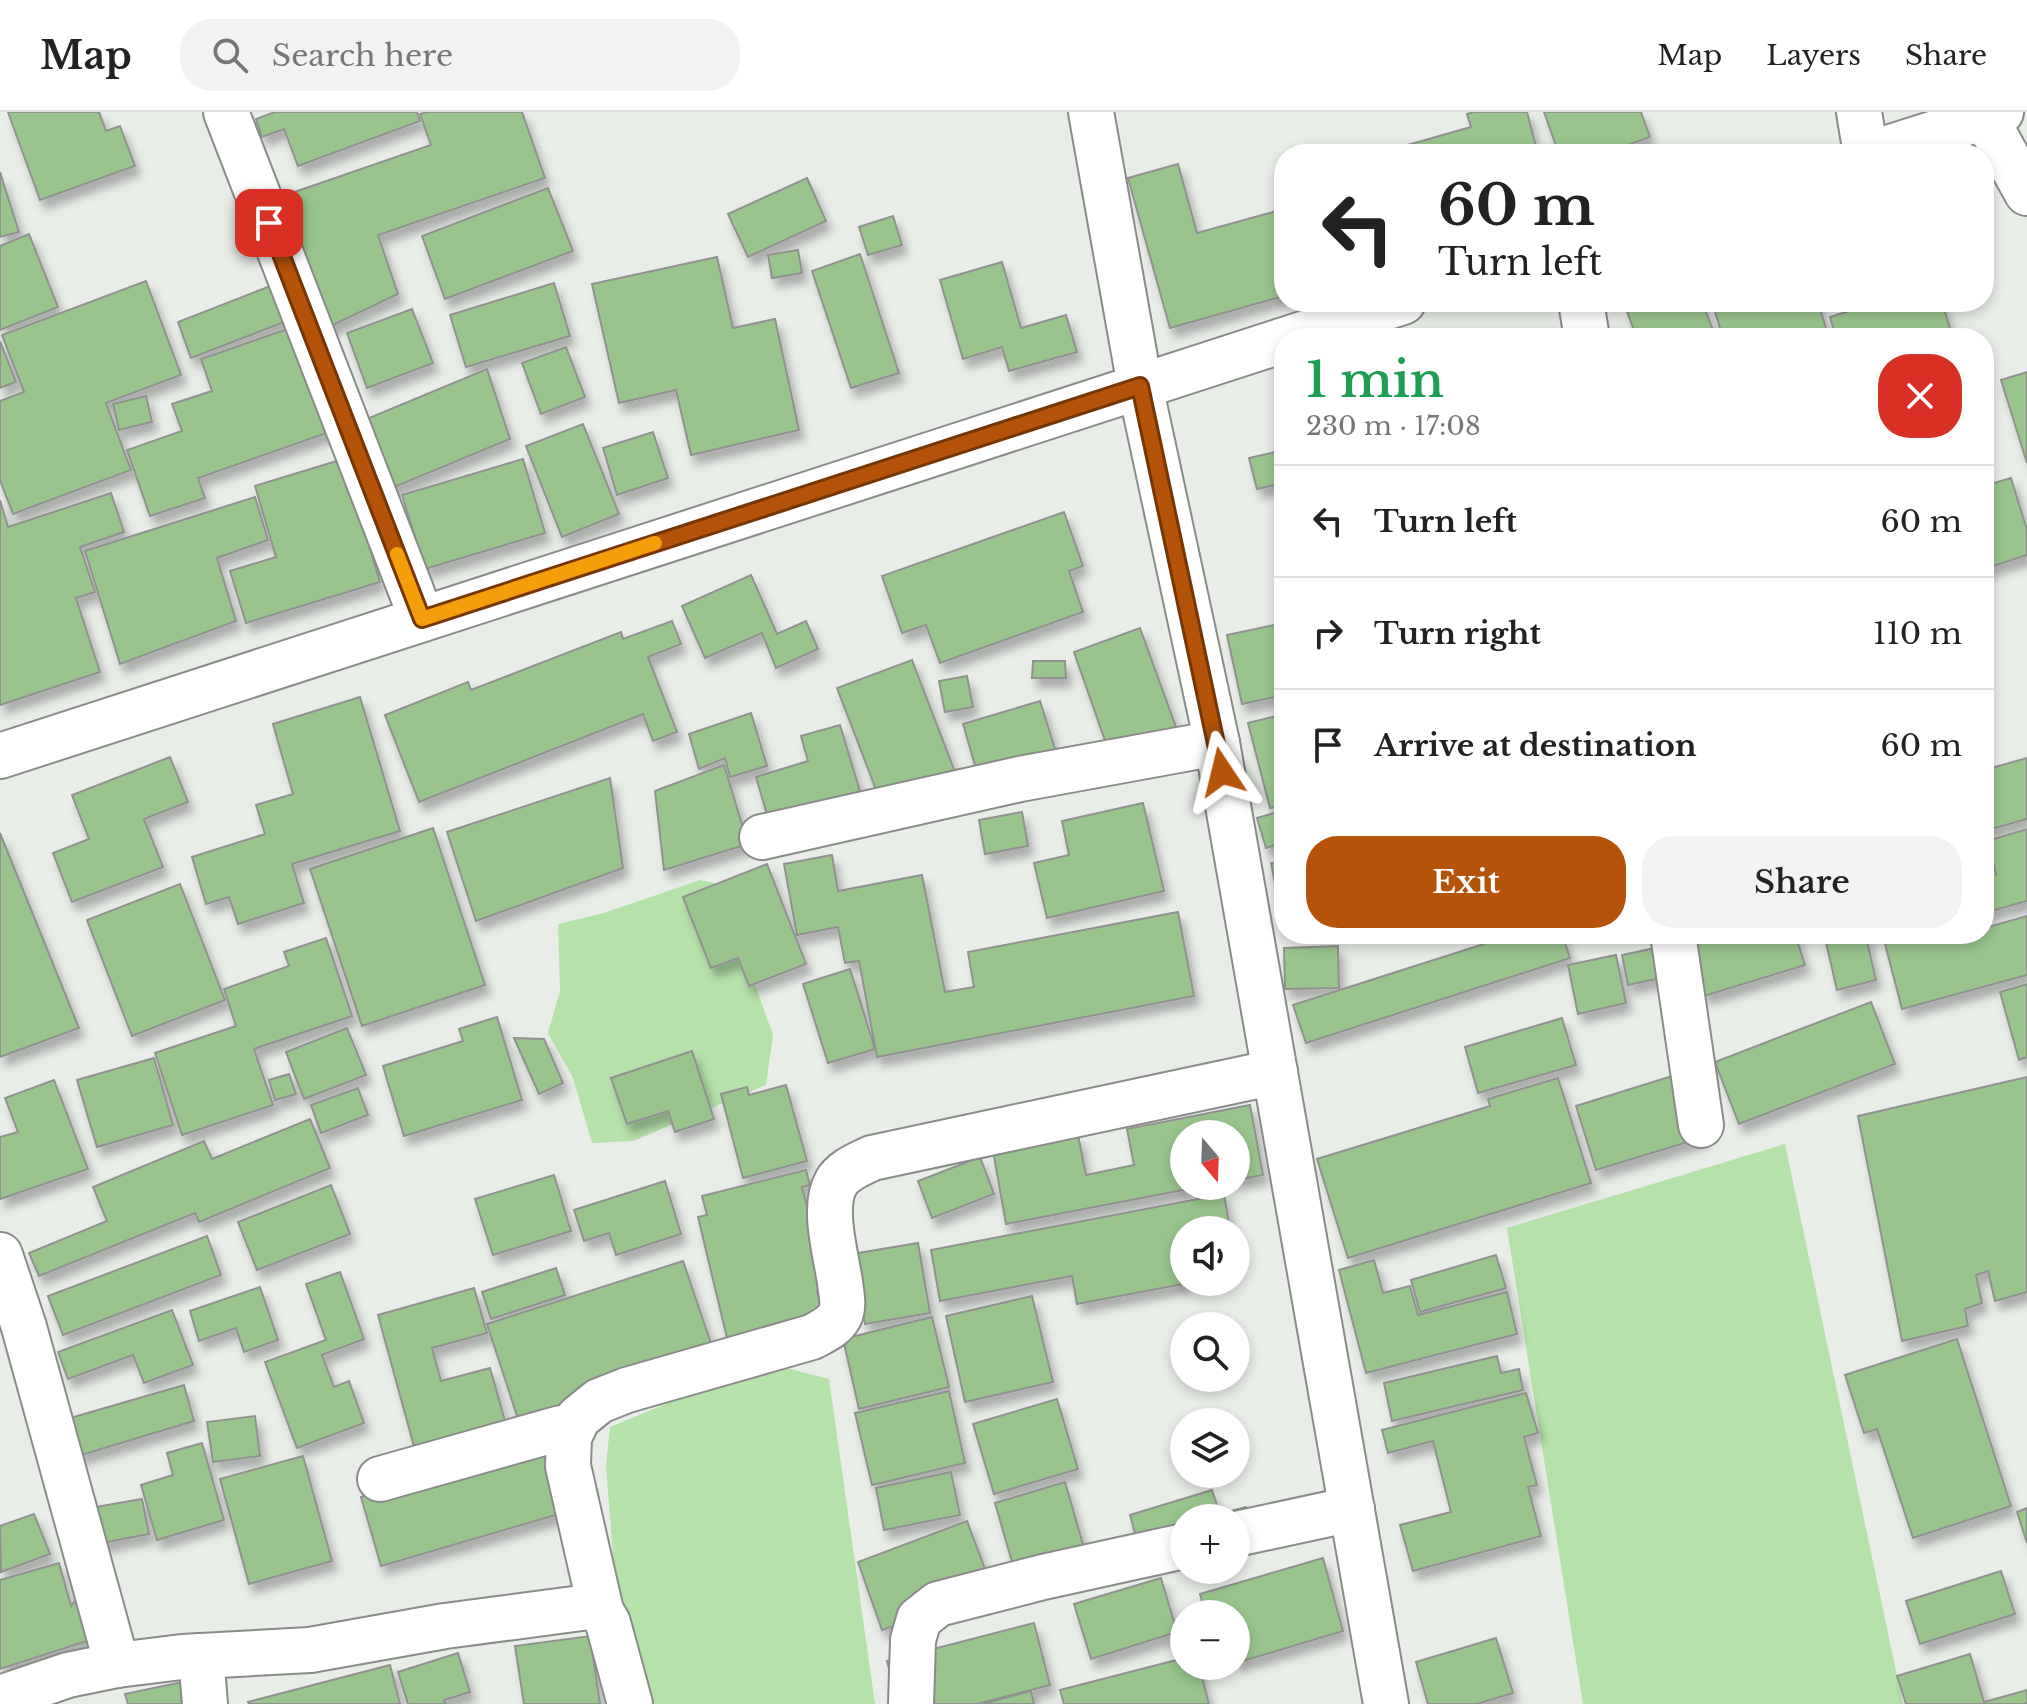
<!DOCTYPE html>
<meta charset="utf-8">
<style>
:root{--surface:#fff;--page:#f2f2f2;--text:#222;--muted:#767676;--line:#e0e0e0;--accent:#b45309}
body{margin:0;font-family:"Libre Baskerville",serif;background:var(--page);color:var(--text);height:100vh;display:flex;flex-direction:column;font-size:30px;white-space:nowrap}
*{box-sizing:border-box;margin:0}
p{font-size:26px;color:var(--muted)}
.icon{flex:none;width:44px;height:44px;fill:none;stroke:currentColor;stroke-width:2;stroke-linecap:round;stroke-linejoin:round}
.map{position:relative;flex:1;overflow:hidden}
.side{position:absolute;left:1274px;top:216px;width:720px;height:616px;display:flex;flex-direction:column;background:var(--surface);border-radius:32px;box-shadow:0 4px 12px #0003}
.side>*{flex:none}
.hud{position:absolute;left:1274px;top:32px;width:720px;height:168px;border-radius:32px;box-shadow:0 4px 12px #0003;background:#fff;color:var(--text);overflow:hidden}
.needle{width:52px;rotate:161deg}
.controls{position:absolute;left:1170px;top:1008px;display:grid;gap:16px}
.controls a{display:grid;place-items:center;width:80px;height:80px;border-radius:50%;background:var(--surface);box-shadow:0 4px 12px #0003;font-size:40px}
.pin{position:absolute;display:grid;place-items:center;width:68px;height:68px;color:#fff;margin:-34px;border-radius:16px;box-shadow:0 4px 12px #0006}
.me{position:absolute;width:88px;margin:-44px;rotate:350deg;stroke-linejoin:round;filter:drop-shadow(0 0 6px #0008)}
.turn{display:flex;align-items:center;gap:28px;height:168px;padding:0 32px;font-size:36px}
.turn .icon{width:104px;height:104px;stroke-width:2.5}
.turn b{display:block;font-size:56px;line-height:68px}
.round{display:grid;place-items:center;flex:none;width:84px;height:84px;border-radius:32px;background:var(--page)}
.summary{display:flex;align-items:center;justify-content:space-between;height:136px;padding:0 32px}
h1{font-size:48px;font-weight:600;line-height:60px;color:#1e9e55}
.cta{display:flex;gap:16px;margin-top:auto;padding:16px 32px}
.cta a{flex:1;height:92px;border-radius:32px;background:var(--accent);color:#fff;font-size:32px;font-weight:600;line-height:92px;text-align:center}
.cta a+a{background:var(--page);color:var(--text)}
ul{padding:0;list-style:none}
li{display:flex;align-items:center;gap:24px;height:112px;padding:0 32px;border-top:2px solid var(--line)}
li div{flex:1}
li b{display:block;font-size:30px}
li em{font-style:normal}
header{display:flex;align-items:center;gap:48px;box-sizing:border-box;height:112px;padding:0 40px;background:var(--surface);border-bottom:2px solid var(--line)}
header strong{font-size:38px}
nav{display:flex;gap:44px;margin-inline-start:auto;font-size:28px}
.search{width:560px;height:72px;background:var(--page);display:flex;align-items:center;gap:20px;box-sizing:border-box;padding:0 28px;border-radius:32px;color:var(--muted);font-size:30px}
.map>svg:first-child{display:block}
</style>
<header>
<strong>Map</strong>
<div class="search"><svg class="icon" aria-label="search" viewBox="0 0 24 24"><circle cx="10" cy="10" r="6"/><path d="M15 15l6 6"/></svg>Search here</div>
<nav><a>Map</a><a>Layers</a><a>Share</a></nav>
</header>
<div class="map">
<svg width="2027" height="1592" viewBox="0 0 2027 1592">
<defs>
<filter id="shadow"><feDropShadow dx="5" dy="9" stdDeviation="4" flood-color="#0004"/></filter>
</defs>
<rect width="100%" height="100%" fill="#e9ede8"/>
<g fill="#b5e2a9">
<path d="M 700,768 L 728,774 L 752,864 L 773,923 L 766,973 L 633,1029 L 592,1031 L 573,966 L 548,921 L 560,879 L 558,812 L 604,801 Z"/>
<path d="M 1785,1032 L 1903,1592 L 1583,1592 L 1507,1116 Z"/>
<path d="M 783,1255 L 829,1267 L 875,1592 L 641,1592 L 616,1482 L 606,1354 L 610,1315 L 668,1291 L 730,1268 Z"/>
</g>
<g fill="#99c58d" stroke="#8f928e" stroke-width="2" filter="url(#shadow)">
<path d="M 8,0 L 99,0 L 106,19 L 120,14 L 135,54 L 40,88 Z"/>
<path d="M 275,0 L 417,0 L 420,9 L 298,54 L 284,17 L 262,25 L 256,7 Z"/>
<path d="M 427,0 L 522,0 L 545,66 L 378,123 L 398,182 L 316,221 L 283,84 L 431,33 L 420,2 Z"/>
<path d="M 1474,0 L 1527,0 L 1538,42 L 1392,42 L 1390,38 L 1471,15 L 1467,2 Z"/>
<path d="M 1544,0 L 1641,0 L 1650,25 L 1603,42 L 1559,42 Z"/>
<path d="M 1178,52 L 1197,121 L 1284,97 L 1284,184 L 1170,216 L 1128,66 Z"/>
<path d="M 0,60 L 19,120 L 0,125 Z"/>
<path d="M 807,66 L 826,109 L 748,145 L 728,102 Z"/>
<path d="M 548,76 L 573,139 L 445,187 L 422,124 Z"/>
<path d="M 893,104 L 902,133 L 868,143 L 859,115 Z"/>
<path d="M 29,122 L 58,195 L 0,218 L 0,134 Z"/>
<path d="M 798,138 L 802,161 L 772,166 L 768,143 Z"/>
<path d="M 860,142 L 899,261 L 851,276 L 812,159 Z"/>
<path d="M 717,145 L 733,216 L 775,207 L 799,318 L 691,343 L 676,278 L 619,291 L 592,172 Z"/>
<path d="M 1002,150 L 1021,216 L 1066,203 L 1077,240 L 1009,259 L 1002,235 L 963,247 L 940,168 Z"/>
<path d="M 146,169 L 181,263 L 106,291 L 131,358 L 13,402 L 0,368 L 0,289 L 24,280 L 2,223 Z"/>
<path d="M 554,171 L 570,224 L 466,255 L 450,203 Z"/>
<path d="M 273,173 L 287,209 L 191,246 L 178,210 Z"/>
<path d="M 1646,190 L 1702,190 L 1716,226 L 1637,226 L 1626,197 Z"/>
<path d="M 1712,190 L 1818,190 L 1829,226 L 1723,226 Z"/>
<path d="M 1878,190 L 1942,190 L 1953,226 L 1836,226 L 1830,205 Z"/>
<path d="M 412,197 L 433,251 L 367,276 L 347,221 Z"/>
<path d="M 296,214 L 344,315 L 198,366 L 205,386 L 150,404 L 127,338 L 182,319 L 172,292 L 212,279 L 201,247 Z"/>
<path d="M 1544,218 L 1547,226 L 1521,226 Z"/>
<path d="M 0,229 L 16,270 L 0,276 Z"/>
<path d="M 566,235 L 585,285 L 541,302 L 522,251 Z"/>
<path d="M 487,257 L 510,327 L 380,381 L 357,311 Z"/>
<path d="M 2027,260 L 2027,351 L 2001,268 Z"/>
<path d="M 146,284 L 152,310 L 119,318 L 113,292 Z"/>
<path d="M 583,312 L 619,402 L 562,425 L 526,334 Z"/>
<path d="M 653,320 L 668,366 L 617,383 L 603,336 Z"/>
<path d="M 1284,338 L 1284,371 L 1257,377 L 1249,346 Z"/>
<path d="M 343,347 L 380,470 L 246,511 L 230,459 L 276,445 L 255,374 Z"/>
<path d="M 523,347 L 545,421 L 425,457 L 402,383 Z"/>
<path d="M 2011,366 L 2027,418 L 2027,443 L 1984,457 L 1984,374 Z"/>
<path d="M 111,381 L 124,420 L 80,435 L 95,480 L 76,486 L 100,560 L 0,593 L 0,388 L 8,415 Z"/>
<path d="M 255,385 L 268,428 L 217,446 L 236,509 L 120,552 L 85,439 Z"/>
<path d="M 1064,400 L 1083,454 L 1069,459 L 1083,500 L 940,551 L 926,513 L 902,521 L 882,464 Z"/>
<path d="M 751,463 L 777,522 L 806,509 L 818,537 L 776,556 L 762,521 L 705,546 L 682,494 Z"/>
<path d="M 672,509 L 681,532 L 648,545 L 677,620 L 653,629 L 643,602 L 419,690 L 385,603 L 468,570 L 471,578 L 621,520 L 623,527 Z"/>
<path d="M 1284,511 L 1284,583 L 1242,592 L 1227,523 Z"/>
<path d="M 1140,516 L 1176,615 L 1109,640 L 1074,540 Z"/>
<path d="M 912,548 L 955,660 L 880,688 L 837,576 Z"/>
<path d="M 1033,549 L 1065,549 L 1066,566 L 1032,566 Z"/>
<path d="M 967,564 L 973,595 L 945,600 L 939,569 Z"/>
<path d="M 360,585 L 400,719 L 292,752 L 304,791 L 238,812 L 229,785 L 206,792 L 192,745 L 265,722 L 256,693 L 293,682 L 273,612 Z"/>
<path d="M 1040,589 L 1057,643 L 979,667 L 963,612 Z"/>
<path d="M 751,601 L 767,654 L 730,665 L 725,646 L 699,657 L 689,622 Z"/>
<path d="M 1284,602 L 1284,693 L 1270,696 L 1248,611 Z"/>
<path d="M 840,613 L 862,686 L 770,713 L 756,665 L 808,649 L 801,624 Z"/>
<path d="M 170,645 L 188,690 L 144,707 L 163,755 L 72,790 L 53,741 L 89,727 L 72,683 Z"/>
<path d="M 2027,646 L 2027,707 L 1984,719 L 1984,658 Z"/>
<path d="M 724,653 L 748,732 L 664,758 L 655,679 Z"/>
<path d="M 610,666 L 623,756 L 476,809 L 447,720 Z"/>
<path d="M 1143,691 L 1164,779 L 1047,806 L 1034,751 L 1069,743 L 1062,709 Z"/>
<path d="M 1284,698 L 1284,730 L 1266,736 L 1257,706 Z"/>
<path d="M 1022,700 L 1028,734 L 985,742 L 979,708 Z"/>
<path d="M 433,716 L 485,873 L 362,914 L 310,757 Z"/>
<path d="M 2027,717 L 2027,789 L 1984,801 L 1984,766 L 1996,762 L 1987,729 Z"/>
<path d="M 0,721 L 79,916 L 0,945 Z"/>
<path d="M 832,743 L 838,779 L 922,763 L 945,880 L 974,875 L 968,840 L 1178,800 L 1194,884 L 877,945 L 859,849 L 845,851 L 838,815 L 797,823 L 784,752 Z"/>
<path d="M 1284,749 L 1284,803 L 1281,803 L 1271,751 Z"/>
<path d="M 767,752 L 806,852 L 749,874 L 738,846 L 711,856 L 683,785 Z"/>
<path d="M 180,772 L 225,888 L 132,924 L 87,808 Z"/>
<path d="M 2027,804 L 2027,863 L 1902,897 L 1884,828 L 1906,822 L 1984,822 L 1984,816 Z"/>
<path d="M 1515,822 L 1562,822 L 1570,846 L 1306,931 L 1293,893 Z"/>
<path d="M 1685,822 L 1795,822 L 1805,853 L 1704,884 Z"/>
<path d="M 1824,822 L 1878,822 L 1866,825 L 1876,868 L 1837,878 Z"/>
<path d="M 326,826 L 352,904 L 254,937 L 273,993 L 182,1023 L 155,941 L 236,914 L 224,877 L 289,854 L 284,840 Z"/>
<path d="M 1669,833 L 1675,863 L 1628,873 L 1622,843 Z"/>
<path d="M 1338,834 L 1339,876 L 1285,877 L 1284,836 Z"/>
<path d="M 1616,843 L 1626,891 L 1578,902 L 1568,853 Z"/>
<path d="M 850,857 L 875,937 L 828,951 L 803,872 Z"/>
<path d="M 2027,872 L 2027,945 L 2019,948 L 2000,880 Z"/>
<path d="M 1871,890 L 1895,952 L 1739,1012 L 1715,950 Z"/>
<path d="M 497,905 L 522,988 L 404,1024 L 383,954 L 463,929 L 459,917 Z"/>
<path d="M 1562,906 L 1576,953 L 1478,981 L 1465,935 Z"/>
<path d="M 347,916 L 366,963 L 304,987 L 286,940 Z"/>
<path d="M 514,926 L 544,927 L 563,971 L 539,982 Z"/>
<path d="M 692,939 L 714,1007 L 675,1020 L 668,999 L 627,1012 L 611,966 Z"/>
<path d="M 154,946 L 173,1013 L 97,1035 L 77,968 Z"/>
<path d="M 1685,960 L 1704,1025 L 1596,1058 L 1576,994 Z"/>
<path d="M 289,962 L 296,982 L 275,988 L 269,968 Z"/>
<path d="M 2027,965 L 2027,1180 L 1995,1189 L 1988,1159 L 1976,1163 L 1982,1191 L 1965,1197 L 1968,1214 L 1902,1229 L 1858,1004 Z"/>
<path d="M 1558,966 L 1591,1071 L 1348,1146 L 1317,1047 L 1490,994 L 1488,987 Z"/>
<path d="M 54,968 L 88,1057 L 0,1087 L 0,1025 L 18,1020 L 5,986 Z"/>
<path d="M 786,973 L 807,1049 L 743,1066 L 721,982 L 747,975 L 749,983 Z"/>
<path d="M 358,976 L 368,1003 L 321,1021 L 311,993 Z"/>
<path d="M 1250,993 L 1263,1063 L 1236,1068 L 1236,1022 L 1184,1022 L 1184,1074 L 1204,1074 L 1006,1112 L 993,1039 L 1078,1023 L 1086,1063 L 1134,1053 L 1127,1017 Z"/>
<path d="M 310,1007 L 330,1056 L 199,1110 L 195,1101 L 39,1164 L 29,1141 L 107,1109 L 93,1075 L 204,1029 L 212,1047 Z"/>
<path d="M 980,1045 L 994,1082 L 932,1106 L 918,1069 Z"/>
<path d="M 806,1058 L 810,1073 L 802,1075 L 807,1094 L 812,1093 L 825,1177 L 817,1179 L 824,1207 L 728,1230 L 698,1105 L 707,1103 L 702,1084 Z"/>
<path d="M 554,1063 L 571,1119 L 493,1143 L 475,1087 Z"/>
<path d="M 665,1069 L 681,1122 L 616,1143 L 609,1121 L 584,1129 L 574,1098 Z"/>
<path d="M 331,1073 L 350,1122 L 257,1158 L 238,1110 Z"/>
<path d="M 1224,1082 L 1230,1118 L 1184,1118 L 1184,1170 L 1194,1170 L 1077,1192 L 1072,1164 L 940,1189 L 931,1138 Z"/>
<path d="M 207,1124 L 221,1163 L 63,1223 L 48,1184 Z"/>
<path d="M 918,1131 L 930,1201 L 865,1212 L 852,1142 Z"/>
<path d="M 1496,1143 L 1506,1176 L 1420,1200 L 1411,1168 Z"/>
<path d="M 1374,1148 L 1383,1181 L 1410,1174 L 1418,1203 L 1507,1180 L 1517,1222 L 1366,1261 L 1339,1158 Z"/>
<path d="M 683,1149 L 717,1249 L 520,1313 L 487,1212 Z"/>
<path d="M 556,1156 L 565,1183 L 491,1207 L 482,1180 Z"/>
<path d="M 340,1160 L 364,1227 L 322,1243 L 334,1275 L 349,1269 L 364,1311 L 297,1336 L 265,1250 L 326,1228 L 306,1172 Z"/>
<path d="M 260,1175 L 278,1228 L 244,1240 L 236,1216 L 199,1229 L 190,1199 Z"/>
<path d="M 474,1176 L 487,1221 L 432,1236 L 441,1269 L 490,1256 L 509,1323 L 418,1349 L 378,1203 Z"/>
<path d="M 1032,1184 L 1053,1270 L 965,1290 L 946,1204 Z"/>
<path d="M 172,1198 L 193,1253 L 144,1271 L 133,1243 L 68,1267 L 58,1240 Z"/>
<path d="M 932,1205 L 949,1275 L 859,1297 L 843,1227 Z"/>
<path d="M 1957,1227 L 2011,1394 L 1913,1426 L 1877,1317 L 1864,1321 L 1845,1263 Z"/>
<path d="M 1497,1244 L 1501,1261 L 1519,1257 L 1523,1278 L 1392,1309 L 1384,1271 Z"/>
<path d="M 184,1273 L 194,1309 L 78,1344 L 67,1307 Z"/>
<path d="M 949,1279 L 965,1351 L 872,1373 L 855,1301 Z"/>
<path d="M 1526,1281 L 1538,1321 L 1524,1325 L 1537,1373 L 1528,1375 L 1541,1424 L 1413,1459 L 1400,1413 L 1451,1400 L 1433,1329 L 1388,1341 L 1382,1318 Z"/>
<path d="M 1057,1287 L 1078,1357 L 994,1382 L 973,1312 Z"/>
<path d="M 255,1304 L 260,1344 L 213,1350 L 207,1310 Z"/>
<path d="M 202,1331 L 224,1408 L 157,1428 L 141,1373 L 173,1363 L 167,1341 Z"/>
<path d="M 547,1331 L 566,1400 L 381,1454 L 361,1385 Z"/>
<path d="M 303,1344 L 332,1449 L 249,1472 L 220,1367 Z"/>
<path d="M 951,1360 L 960,1403 L 884,1418 L 876,1376 Z"/>
<path d="M 1065,1370 L 1089,1453 L 1019,1474 L 995,1391 Z"/>
<path d="M 1212,1378 L 1220,1402 L 1246,1395 L 1254,1422 L 1236,1406 L 1184,1406 L 1184,1442 L 1144,1454 L 1130,1403 Z"/>
<path d="M 142,1387 L 149,1422 L 97,1432 L 90,1396 Z"/>
<path d="M 2027,1396 L 2027,1431 L 2017,1400 Z"/>
<path d="M 34,1402 L 50,1442 L 1,1460 L 0,1414 Z"/>
<path d="M 967,1409 L 993,1478 L 882,1518 L 858,1450 Z"/>
<path d="M 1323,1446 L 1343,1519 L 1236,1551 L 1236,1502 L 1205,1502 L 1200,1482 Z"/>
<path d="M 59,1451 L 71,1494 L 81,1481 L 87,1529 L 0,1557 L 0,1468 Z"/>
<path d="M 2001,1459 L 2015,1502 L 1920,1532 L 1906,1489 Z"/>
<path d="M 1161,1466 L 1177,1520 L 1091,1547 L 1074,1492 Z"/>
<path d="M 1034,1511 L 1050,1573 L 977,1592 L 898,1592 L 887,1549 Z"/>
<path d="M 590,1524 L 600,1592 L 524,1592 L 515,1534 Z"/>
<path d="M 1496,1526 L 1513,1581 L 1477,1592 L 1428,1592 L 1416,1550 Z"/>
<path d="M 458,1541 L 470,1580 L 444,1588 L 446,1592 L 408,1592 L 398,1560 Z"/>
<path d="M 1970,1542 L 1984,1590 L 2027,1578 L 2027,1592 L 1906,1592 L 1897,1564 Z"/>
<path d="M 1184,1546 L 1184,1554 L 1199,1554 L 1209,1592 L 1064,1592 L 1060,1578 Z"/>
<path d="M 390,1553 L 400,1592 L 249,1592 L 248,1590 Z"/>
<path d="M 202,1566 L 208,1592 L 128,1592 L 125,1582 Z"/>
<path d="M 1031,1579 L 1034,1592 L 982,1592 Z"/>
</g>
<g fill="none" stroke-linecap="round" stroke-linejoin="round">
<defs>
<g id="minor">
<path d="M 226,0 L 422,507"/>
<path d="M 1091,0 L 1140,274 L 1217,631 L 1386,1592"/>
<path d="M 1859,0 L 1866,42"/>
<path d="M 1985,5 L 2027,81"/>
<path d="M 1869,42 L 2001,0"/>
<path d="M 1581,190 L 1587,226"/>
<path d="M 1290,226 L 1403,190"/>
<path d="M 0,644 L 1284,228"/>
<path d="M 762,725 L 1020,667 L 1217,631"/>
<path d="M 1673,822 L 1701,1013"/>
<path d="M 0,1143 L 24,1215 L 117,1553"/>
<path d="M 380,1367 L 561,1316 L 569,1325"/>
<path d="M 1236,1422 L 1352,1397"/>
<path d="M 601,1499 L 568,1354 L 569,1325 L 578,1306 L 599,1289 L 627,1278 L 812,1225 C 823,1219 836,1214 841,1201 C 844,1192 841,1180 840,1170 C 836,1143 822,1095 836,1071 C 843,1058 860,1052 872,1046 L 1275,960"/>
<path d="M 201,1544 L 205,1592"/>
<path d="M 0,1586 L 68,1563 L 117,1553 L 182,1545 L 310,1538 L 445,1514 L 589,1495 L 601,1499 L 608,1511 L 630,1592"/>
<path d="M 911,1592 L 913,1528 L 919,1507 L 938,1492 L 1043,1465 L 1184,1434"/>
</g>
</defs>
<use href="#minor" stroke="#888b87" stroke-width="48"/>
<use href="#minor" stroke="#fff" stroke-width="44"/>
</g>
<g fill="none" stroke-linecap="round" stroke-linejoin="round">
<defs>
<path id="route" d="M 269,111 L 422,507 L 1140,274 L 1222,660"/>
</defs>
<use href="#route" stroke="#753606" stroke-width="20"/>
<use href="#route" stroke="#b45309" stroke-width="14"/>
<path stroke="#f59e0b" stroke-width="14" d="M 397,442 L 422,507 L 655,431"/>
</g>
</svg>
<div class="controls">
<a><svg class="needle" viewBox="-14 -14 28 28"><path d="M0-13l5 13h-10z" fill="#e53935"/><path d="M0 13l5-13h-10z" fill="#767676"/></svg></a>
<a><svg class="icon" aria-label="sound" viewBox="0 0 24 24"><path d="M4 9h4l5-4v14l-5-4H4zM17 9q2 3 0 6"/></svg></a>
<a><svg class="icon" aria-label="search" viewBox="0 0 24 24"><circle cx="10" cy="10" r="6"/><path d="M15 15l6 6"/></svg></a>
<a><svg class="icon" aria-label="layers" viewBox="0 0 24 24"><path d="M12 4l9 5-9 5-9-5zM3 14l9 5 9-5"/></svg></a>
<a>+</a>
<a>−</a>
</div>
<div class="pin" style="left:269px;top:111px;background:#d93025"><svg class="icon" aria-label="arrive" viewBox="0 0 24 24"><path d="M6 21V4h12l-3 4 3 4H6"/></svg></div>
<svg class="me" style="left:1222px;top:660px" viewBox="-20 -20 40 40"><path d="M0-17L14 15 0 8-14 15z" fill="#b45309" stroke="#fff" stroke-width="4"/></svg>
<div class="hud">
<div class="turn"><svg class="icon" aria-label="left" viewBox="0 0 24 24"><path d="M17 20v-9H6M10 6l-5 5 5 5"/></svg><div><b>60 m</b>Turn left</div></div>
</div>
<section class="side">
<div class="summary"><div><h1>1 min</h1><p>230 m · 17:08</p></div><a class="round" style="background:#d93025;color:#fff"><svg class="icon" aria-label="close" viewBox="0 0 24 24"><path d="M6 6l12 12M18 6L6 18"/></svg></a></div>
<ul>
<li><svg class="icon" aria-label="left" viewBox="0 0 24 24"><path d="M17 20v-9H6M10 6l-5 5 5 5"/></svg><div><b>Turn left</b></div><em>60 m</em></li>
<li><svg class="icon" aria-label="right" viewBox="0 0 24 24"><path d="M7 20v-9h11M14 6l5 5-5 5"/></svg><div><b>Turn right</b></div><em>110 m</em></li>
<li><svg class="icon" aria-label="arrive" viewBox="0 0 24 24"><path d="M6 21V4h12l-3 4 3 4H6"/></svg><div><b>Arrive at destination</b></div><em>60 m</em></li>
</ul>
<div class="cta"><a>Exit</a><a>Share</a></div>
</section>
</div>
